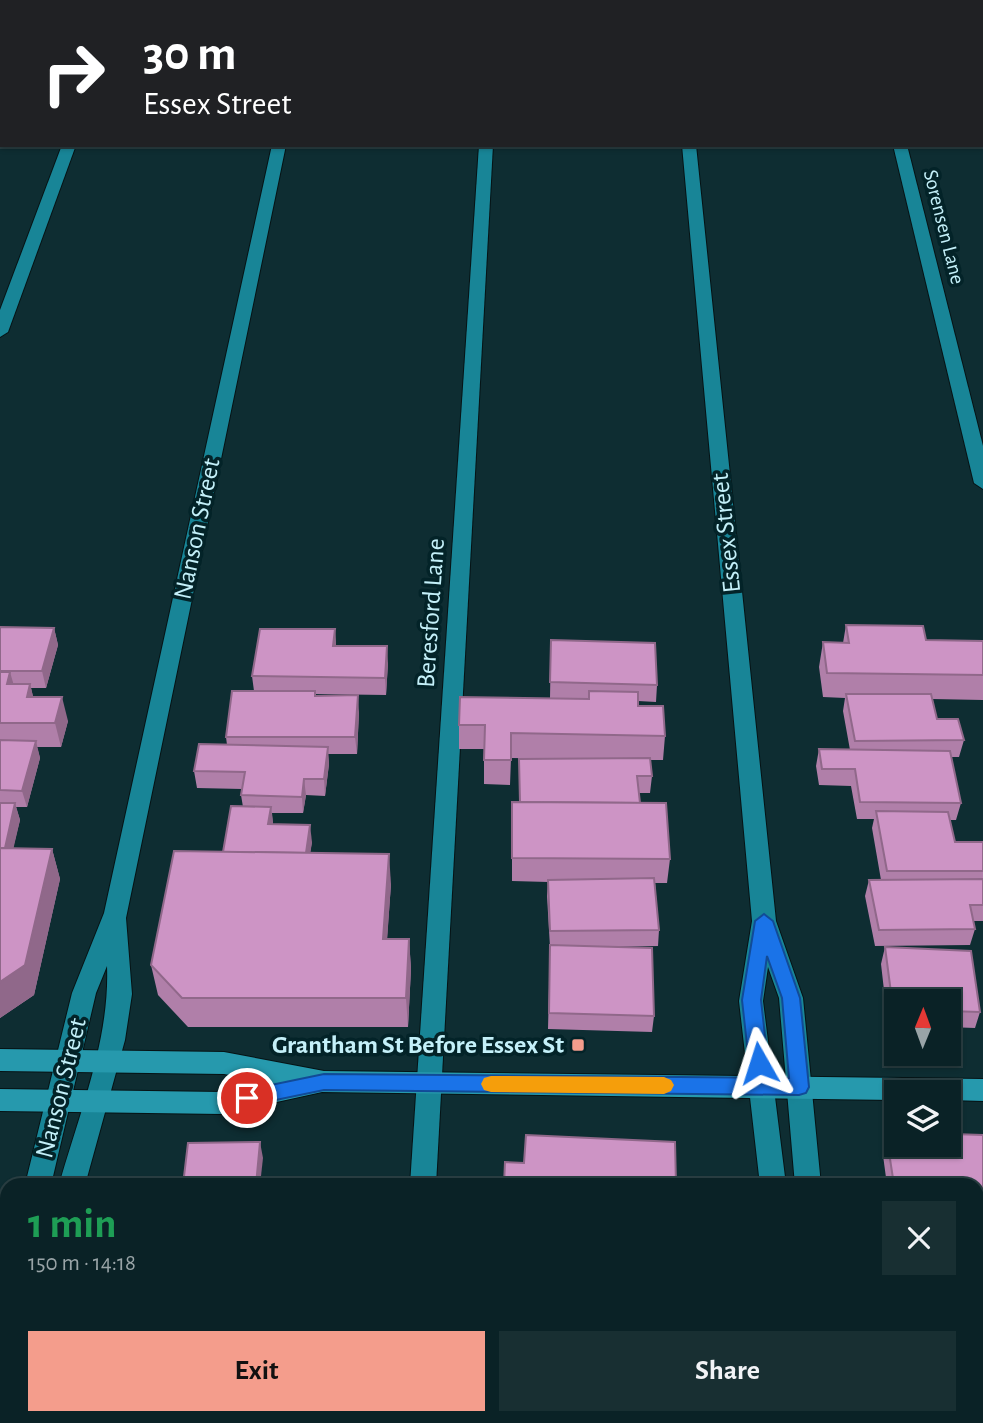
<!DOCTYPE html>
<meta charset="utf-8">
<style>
:root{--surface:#0a2226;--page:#182f32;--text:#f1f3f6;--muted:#99a4a7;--line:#2a3f43;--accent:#f49d8c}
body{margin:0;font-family:"Alegreya Sans",sans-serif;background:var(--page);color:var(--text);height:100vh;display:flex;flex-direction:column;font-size:26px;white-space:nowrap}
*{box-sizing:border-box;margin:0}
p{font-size:23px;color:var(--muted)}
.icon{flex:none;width:38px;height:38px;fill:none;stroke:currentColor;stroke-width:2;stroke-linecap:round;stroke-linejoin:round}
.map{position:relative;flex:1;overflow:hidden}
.panel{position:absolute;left:0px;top:1178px;width:984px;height:247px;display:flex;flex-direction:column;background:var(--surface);border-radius:21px 21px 0 0;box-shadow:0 2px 5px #0004,0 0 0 2px var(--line)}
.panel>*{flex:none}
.guide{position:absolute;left:0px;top:0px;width:984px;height:147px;box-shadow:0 2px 5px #0004,0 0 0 2px var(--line);background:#202124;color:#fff;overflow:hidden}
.needle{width:46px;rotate:1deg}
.controls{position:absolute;left:884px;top:989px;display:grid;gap:14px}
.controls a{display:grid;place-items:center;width:77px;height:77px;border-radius:0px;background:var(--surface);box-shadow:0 2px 5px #0004,0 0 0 2px var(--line);font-size:35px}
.pin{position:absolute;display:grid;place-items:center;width:60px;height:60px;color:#fff;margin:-30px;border:4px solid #fff;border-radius:50%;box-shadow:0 2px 7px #0007}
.me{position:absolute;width:77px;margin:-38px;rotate:354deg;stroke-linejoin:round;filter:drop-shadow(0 0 5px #0008)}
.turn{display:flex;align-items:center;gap:24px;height:147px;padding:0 28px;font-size:32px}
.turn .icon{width:91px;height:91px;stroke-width:2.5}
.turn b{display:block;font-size:49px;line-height:60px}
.round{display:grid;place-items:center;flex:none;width:74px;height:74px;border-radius:0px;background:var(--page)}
.summary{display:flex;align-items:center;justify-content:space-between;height:119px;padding:0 28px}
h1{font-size:42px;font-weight:700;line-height:52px;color:#1e9e55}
.cta{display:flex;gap:14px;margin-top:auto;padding:14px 28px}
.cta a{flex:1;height:80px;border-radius:0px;background:var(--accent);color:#111;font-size:28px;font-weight:700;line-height:80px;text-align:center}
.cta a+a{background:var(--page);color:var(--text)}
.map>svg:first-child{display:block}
</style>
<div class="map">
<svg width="983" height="1423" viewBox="0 0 983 1423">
<rect width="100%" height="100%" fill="#0e2d32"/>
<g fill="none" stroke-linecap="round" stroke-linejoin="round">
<defs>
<g id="lane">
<path d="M 116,0 L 130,0 L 116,2 Z"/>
<rect x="488" y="0" width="14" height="2"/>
<rect x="858" y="0" width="14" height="2"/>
<path d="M 62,145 L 76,145 L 8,332 L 0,337 L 0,310 Z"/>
<path d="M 479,145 L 493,145 L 436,1185 L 410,1185 Z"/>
<path d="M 893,145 L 907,145 L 983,446 L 983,489 L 974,483 Z"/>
<rect x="394" y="1418" width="28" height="5"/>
</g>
<g id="street">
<rect x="303" y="0" width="14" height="2"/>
<path d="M 667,0 L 681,0 L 681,2 L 668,2 Z"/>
<path d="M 272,145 L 286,145 L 126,918 L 132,994 L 125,1040 L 85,1185 L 59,1185 C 79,1114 110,1040 107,966 L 96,993 L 51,1185 L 25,1185 L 72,993 L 104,913 Z"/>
<path d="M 682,145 L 696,145 L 776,921 L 803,998 L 821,1185 L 795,1185 L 779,998 L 768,967 L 763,1001 L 786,1185 L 760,1185 L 739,1001 L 752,921 Z"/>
<path d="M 7,1393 L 7,1418 L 19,1418 L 18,1423 L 0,1423 L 0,1396 Z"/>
<path d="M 793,1418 L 821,1418 L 822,1423 L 794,1423 Z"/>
</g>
<path id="primary" d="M 0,1049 L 224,1052 L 324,1071 L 983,1079 L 983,1101 L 948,1100 L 948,1092 L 896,1092 L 896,1100 L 322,1092 L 222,1114 L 0,1111 L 0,1089 L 222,1092 L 270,1082 L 224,1074 L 0,1071 Z"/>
</defs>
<use href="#lane" stroke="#061315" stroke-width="2"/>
<use href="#street" stroke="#061315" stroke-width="2"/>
<use href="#primary" stroke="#061315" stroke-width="2"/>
<use href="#lane" fill="#188597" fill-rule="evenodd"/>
<use href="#street" fill="#188597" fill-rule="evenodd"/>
<use href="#primary" fill="#2699ad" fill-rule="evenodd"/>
</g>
<g fill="#b07fa9">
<path d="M 846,625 L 926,640 L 983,641 L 983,700 L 932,699 L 937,719 L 964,740 L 959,757 L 951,757 L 961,803 L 956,820 L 950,820 L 955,842 L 983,842 L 983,921 L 973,921 L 975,929 L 970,945 L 875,946 L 865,896 L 869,880 L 881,880 L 872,828 L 874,819 L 857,819 L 851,786 L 819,785 L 816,766 L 819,749 L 850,750 L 843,711 L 845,698 L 823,697 L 819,667 L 823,642 L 843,643 Z"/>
<path d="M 0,627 L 54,628 L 58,645 L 46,688 L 31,688 L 33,697 L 68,721 L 61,747 L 37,747 L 40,758 L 27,807 L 16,807 L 20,820 L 13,848 L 52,849 L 60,879 L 34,995 L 0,1018 Z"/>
<path d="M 335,629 L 336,646 L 388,663 L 386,695 L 315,694 L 315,696 L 359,712 L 357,754 L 328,754 L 329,764 L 325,796 L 306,795 L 303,813 L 272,813 L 273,824 L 312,842 L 310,853 L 391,884 L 387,939 L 409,939 L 411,969 L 408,1027 L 188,1027 L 158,995 L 151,965 L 223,852 L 243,807 L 241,795 L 242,789 L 197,788 L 194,771 L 227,745 L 226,737 L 254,691 L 252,676 Z"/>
<path d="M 551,640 L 657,685 L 656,702 L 638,701 L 638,706 L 665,736 L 663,760 L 650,760 L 652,776 L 650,793 L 639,793 L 640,803 L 670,859 L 667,883 L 655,883 L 659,930 L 658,946 L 603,947 L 654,1016 L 652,1032 L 548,1029 L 550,947 L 547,896 L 548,882 L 512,881 L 512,802 L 519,802 L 519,759 L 574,759 L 511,758 L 510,785 L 484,784 L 484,749 L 459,749 L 459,725 L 550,698 Z"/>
<path d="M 885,947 L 980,1012 L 975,1028 L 948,1027 L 948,1001 L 896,1001 L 896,1025 L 888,1025 L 881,964 Z"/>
<path d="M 886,1133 L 925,1149 L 948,1150 L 953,1134 L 983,1135 L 983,1204 L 976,1204 L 976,1185 L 887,1185 L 882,1148 Z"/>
<rect x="976" y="1243" width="7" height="91"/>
<path d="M 983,1334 L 983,1423 L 933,1423 L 932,1418 L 976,1418 Z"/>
<path d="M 131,1418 L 287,1418 L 286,1423 L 133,1423 Z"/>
<path d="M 633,1418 L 675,1418 L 675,1420 Z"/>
</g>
<g fill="#90688a">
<path d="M 54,628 L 58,645 L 46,688 L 42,671 Z"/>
<path d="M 335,629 L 336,646 L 333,646 Z"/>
<path d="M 387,646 L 388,663 L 386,695 L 385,678 Z"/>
<path d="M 10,672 L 17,696 L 7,684 Z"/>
<path d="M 30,684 L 36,708 L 27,697 Z"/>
<path d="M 358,695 L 359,712 L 357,754 L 355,737 Z"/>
<path d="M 62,697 L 68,721 L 61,747 L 55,723 Z"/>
<path d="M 36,741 L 40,758 L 27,807 L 22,791 Z"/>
<path d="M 328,747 L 329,764 L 325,796 L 324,779 Z"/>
<path d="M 304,779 L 306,795 L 303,813 L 302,797 Z"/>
<path d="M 15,803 L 20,820 L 8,872 L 3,855 Z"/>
<path d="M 271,807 L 273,824 L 268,824 Z"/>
<path d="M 310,825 L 312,842 L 306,882 L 305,866 Z"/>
<path d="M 52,849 L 60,879 L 34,995 L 0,1018 L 0,982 Z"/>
<path d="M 389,854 L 391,884 L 385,969 L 383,939 Z"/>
<path d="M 409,939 L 411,969 L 408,1027 L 406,998 Z"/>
<path d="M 260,1142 L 263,1158 L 260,1185 L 256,1185 Z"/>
<path d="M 281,1418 L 287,1418 L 286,1423 L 282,1423 Z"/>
</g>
<g fill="#cd94c5" stroke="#90688a" stroke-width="2">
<path d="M 846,625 L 923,626 L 926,640 L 983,641 L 983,675 L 827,673 L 823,642 L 849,643 Z"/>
<path d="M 0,627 L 54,628 L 42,671 L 0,671 Z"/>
<path d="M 260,629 L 335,629 L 333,646 L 387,646 L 385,678 L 252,676 Z"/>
<path d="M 551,640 L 655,643 L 657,685 L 550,682 Z"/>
<path d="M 0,672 L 10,672 L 7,684 L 30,684 L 27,697 L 62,697 L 55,723 L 0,723 Z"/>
<path d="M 232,691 L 315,691 L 315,696 L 358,695 L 355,737 L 226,737 Z"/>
<path d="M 589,691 L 638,692 L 638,706 L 663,706 L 665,736 L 511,733 L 511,760 L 484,760 L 485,725 L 459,725 L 460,697 L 589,699 Z"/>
<path d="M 846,694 L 931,694 L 937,719 L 958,719 L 964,740 L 855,741 Z"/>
<path d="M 0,740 L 36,741 L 22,791 L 0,790 Z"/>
<path d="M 199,744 L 328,747 L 324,779 L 304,779 L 302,797 L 241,795 L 245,772 L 194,771 Z"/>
<path d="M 819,749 L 950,751 L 961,803 L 860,802 L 855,769 L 822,769 Z"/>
<path d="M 650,758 L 652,776 L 637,776 L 640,803 L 520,802 L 519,759 Z"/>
<path d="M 512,802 L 666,803 L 670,859 L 512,858 Z"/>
<path d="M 0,803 L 15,803 L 5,848 L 0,848 Z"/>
<path d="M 231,806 L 271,807 L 268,824 L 310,825 L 306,853 L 223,852 Z"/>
<path d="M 876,811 L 948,812 L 955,842 L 983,842 L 983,871 L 887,871 Z"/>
<path d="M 0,848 L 52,849 L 25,965 L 0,982 Z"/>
<path d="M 174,851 L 389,854 L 383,939 L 409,939 L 406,998 L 182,998 L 151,965 Z"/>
<path d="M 654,878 L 659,930 L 550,931 L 548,880 Z"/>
<path d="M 983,879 L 983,905 L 970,905 L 975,929 L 879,930 L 869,880 Z"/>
<path d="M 550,945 L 652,948 L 654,1016 L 549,1013 Z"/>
<path d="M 885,947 L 971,951 L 980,1012 L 948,1011 L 948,1001 L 896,1001 L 896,1009 L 893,1008 Z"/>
<path d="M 886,1133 L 896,1133 L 896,1144 L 924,1144 L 925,1149 L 956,1150 L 953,1134 L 983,1135 L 983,1188 L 976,1188 L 976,1185 L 894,1185 Z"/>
<path d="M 526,1135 L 675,1142 L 676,1185 L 504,1185 L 505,1162 L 524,1163 Z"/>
<path d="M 260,1142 L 256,1185 L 183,1185 L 188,1143 Z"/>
<rect x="976" y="1243" width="7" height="69"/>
<path d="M 976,1334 L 983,1334 L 983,1420 L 944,1418 L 943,1418 L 976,1418 Z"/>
</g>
<path fill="#1a73e8" stroke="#114b97" stroke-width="2" d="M 764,914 L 773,921 L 800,998 L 809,1087 L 806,1093 L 799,1095 L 324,1090 L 247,1106 L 241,1104 L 238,1098 L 241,1092 L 247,1090 L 324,1074 L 789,1078 L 782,998 L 767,956 L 761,1000 L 768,1063 L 765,1068 L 752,1068 L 749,1063 L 742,1000 L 755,921 Z"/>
<path fill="#f59e0b" d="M 491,1076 L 664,1077 L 671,1080 L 674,1085 L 671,1091 L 664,1094 L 491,1092 L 484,1090 L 481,1084 L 484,1078 Z"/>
<rect fill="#f49d8c" stroke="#032328" stroke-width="2.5" x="571" y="1038" width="14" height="14" rx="3.5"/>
<g text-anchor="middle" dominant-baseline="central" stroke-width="7" stroke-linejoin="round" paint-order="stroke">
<g font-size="21" fill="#c4f0f9" stroke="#032328">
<text transform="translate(944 227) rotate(76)">Sorensen Lane</text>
</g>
<g font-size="26" fill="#c4f0f9" stroke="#032328">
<text transform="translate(197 529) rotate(-78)">Nanson Street</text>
<text transform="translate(726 533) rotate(-96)">Essex Street</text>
<text transform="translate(431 613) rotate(-86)">Beresford Lane</text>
<text transform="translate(61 1088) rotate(-76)">Nanson Street</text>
</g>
<g font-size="26" font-weight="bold" fill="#c4f0f9" stroke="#032328" text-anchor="end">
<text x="564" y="1045">Grantham St Before Essex St</text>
</g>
</g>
</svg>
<div class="controls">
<a><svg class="needle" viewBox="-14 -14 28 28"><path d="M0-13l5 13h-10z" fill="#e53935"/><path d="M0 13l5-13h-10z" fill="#99a4a7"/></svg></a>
<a><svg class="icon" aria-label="layers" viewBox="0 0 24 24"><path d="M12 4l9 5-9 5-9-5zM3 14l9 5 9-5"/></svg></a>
</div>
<div class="pin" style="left:247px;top:1098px;background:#d93025"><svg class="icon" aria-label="arrive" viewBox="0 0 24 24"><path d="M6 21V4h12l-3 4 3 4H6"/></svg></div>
<svg class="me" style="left:759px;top:1063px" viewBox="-20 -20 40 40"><path d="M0-17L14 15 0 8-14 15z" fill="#1a73e8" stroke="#fff" stroke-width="4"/></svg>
<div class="guide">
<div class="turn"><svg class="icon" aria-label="right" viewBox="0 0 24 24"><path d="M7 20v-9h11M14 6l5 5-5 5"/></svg><div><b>30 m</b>Essex Street</div></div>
</div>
<section class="panel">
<div class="summary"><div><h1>1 min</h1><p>150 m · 14:18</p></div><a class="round"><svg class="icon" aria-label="close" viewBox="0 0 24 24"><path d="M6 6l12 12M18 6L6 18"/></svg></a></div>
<div class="cta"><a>Exit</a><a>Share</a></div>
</section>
</div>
